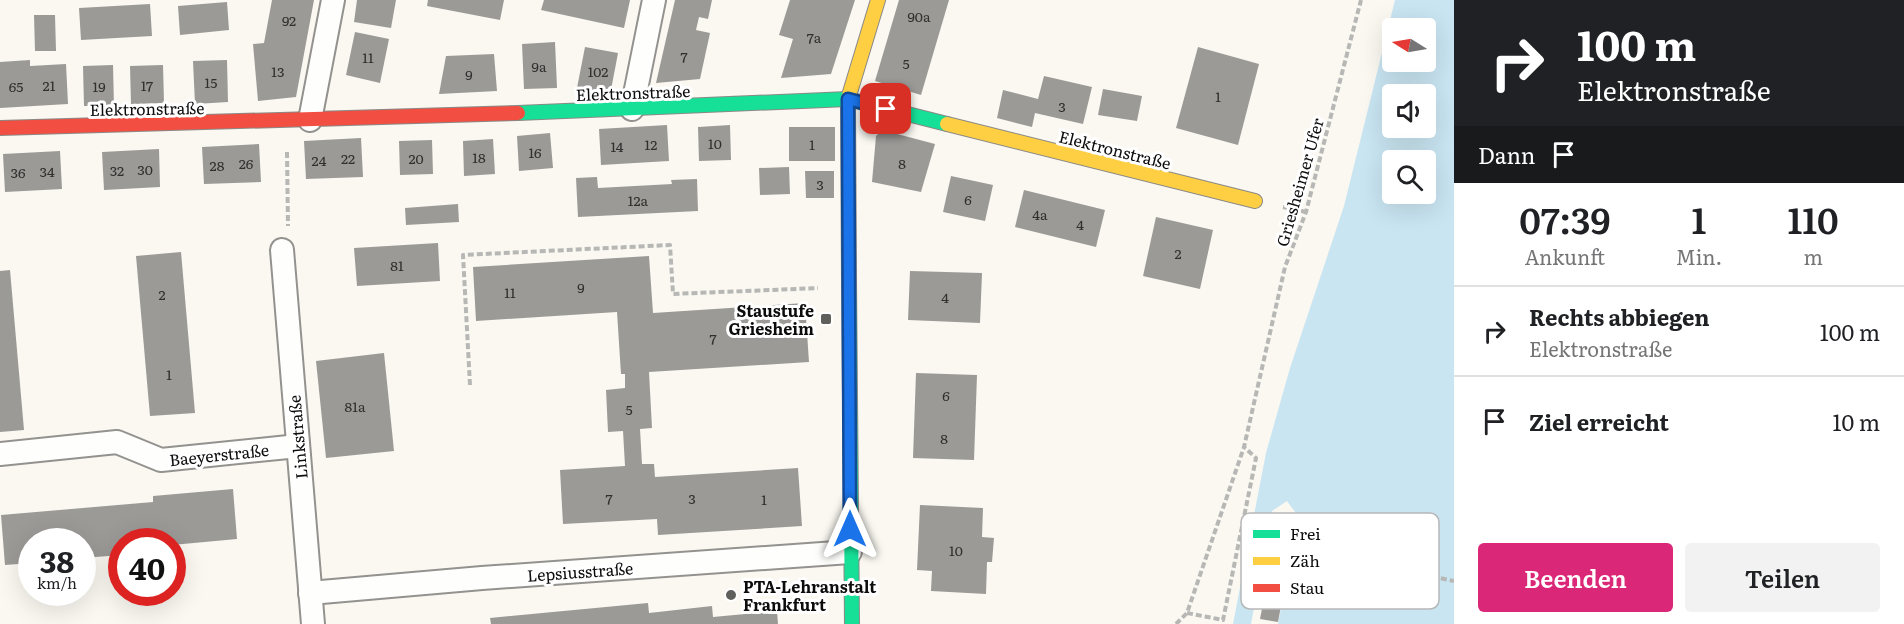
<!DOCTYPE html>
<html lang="de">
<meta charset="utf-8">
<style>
:root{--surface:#fff;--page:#f2f2f2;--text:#202124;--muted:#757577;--line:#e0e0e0;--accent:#db2777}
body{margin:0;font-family:Literata,serif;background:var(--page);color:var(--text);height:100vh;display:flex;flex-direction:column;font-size:22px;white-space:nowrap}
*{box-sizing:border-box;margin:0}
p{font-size:20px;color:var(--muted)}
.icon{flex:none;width:33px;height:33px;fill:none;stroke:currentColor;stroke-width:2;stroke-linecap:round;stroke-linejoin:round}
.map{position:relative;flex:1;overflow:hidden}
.drawer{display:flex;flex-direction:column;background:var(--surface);width:450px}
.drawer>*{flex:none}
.top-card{background:#202124;color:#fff;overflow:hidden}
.needle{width:39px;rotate:281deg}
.buttons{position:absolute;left:1382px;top:18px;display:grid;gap:12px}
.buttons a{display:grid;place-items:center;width:54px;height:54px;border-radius:6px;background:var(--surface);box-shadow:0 6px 24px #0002;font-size:30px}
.speed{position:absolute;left:18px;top:528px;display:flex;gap:12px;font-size:30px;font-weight:700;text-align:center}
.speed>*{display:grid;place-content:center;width:78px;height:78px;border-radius:50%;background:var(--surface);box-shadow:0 6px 24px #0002;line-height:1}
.speed small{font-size:15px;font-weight:400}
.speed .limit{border:9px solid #d22;background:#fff;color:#111}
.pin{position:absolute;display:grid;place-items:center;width:51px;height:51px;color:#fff;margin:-26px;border-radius:12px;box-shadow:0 3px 9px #0006}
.me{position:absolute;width:66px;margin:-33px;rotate:0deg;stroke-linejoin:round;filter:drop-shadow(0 0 4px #0008)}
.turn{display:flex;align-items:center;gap:21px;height:126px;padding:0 24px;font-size:27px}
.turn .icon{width:78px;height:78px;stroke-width:2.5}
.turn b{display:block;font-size:42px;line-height:51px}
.then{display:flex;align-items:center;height:57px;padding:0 24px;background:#0003;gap:12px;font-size:22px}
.eta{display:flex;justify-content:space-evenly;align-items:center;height:102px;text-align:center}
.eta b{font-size:36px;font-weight:600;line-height:42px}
.cta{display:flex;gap:12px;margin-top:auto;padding:12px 24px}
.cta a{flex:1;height:69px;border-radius:6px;background:var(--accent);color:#fff;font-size:24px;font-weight:600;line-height:69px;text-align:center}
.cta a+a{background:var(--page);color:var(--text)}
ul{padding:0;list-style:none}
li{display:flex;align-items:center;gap:18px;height:90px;padding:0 24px;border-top:2px solid var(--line)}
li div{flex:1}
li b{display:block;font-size:22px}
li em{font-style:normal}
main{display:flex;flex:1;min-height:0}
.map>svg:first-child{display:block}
</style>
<main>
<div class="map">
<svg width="1454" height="624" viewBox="0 0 1454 624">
<rect width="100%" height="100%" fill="#faf8f1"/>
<path fill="#c9e5f2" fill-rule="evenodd" d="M 1395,0 L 1454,0 L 1454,624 L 1278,624 L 1298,516 L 1287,501 L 1272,511 L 1251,624 L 1233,624 L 1266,453 L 1290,368 L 1344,206 ZM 1392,28 L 1425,28 L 1425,62 L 1392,62 ZM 1392,94 L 1425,94 L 1425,128 L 1392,128 ZM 1392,160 L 1425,160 L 1425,194 L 1392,194 Z"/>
<g fill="#9c9a97">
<path d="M 272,0 L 314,0 L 296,97 L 258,101 L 253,44 L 264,43 Z"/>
<path d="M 357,0 L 396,0 L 391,28 L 354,22 Z"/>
<path d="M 428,0 L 504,0 L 500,20 L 427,6 Z"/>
<path d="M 544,0 L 630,0 L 624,28 L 541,10 Z"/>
<path d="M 675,0 L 712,0 L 708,19 L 699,17 L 696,30 L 710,33 L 700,79 L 656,83 Z"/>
<path d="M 790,0 L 855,0 L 831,74 L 781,78 L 793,39 L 779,35 Z"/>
<path d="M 899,0 L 949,0 L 921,95 L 875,81 Z"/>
<path d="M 227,2 L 229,30 L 180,35 L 178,6 Z"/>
<path d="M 150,4 L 152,36 L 81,40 L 79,8 Z"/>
<path d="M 34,15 L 55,15 L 56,51 L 35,51 Z"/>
<path d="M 355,32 L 389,39 L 380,83 L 346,75 Z"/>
<path d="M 555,42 L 557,88 L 524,89 L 522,44 Z"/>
<path d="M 585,47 L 618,53 L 611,90 L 576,93 Z"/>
<path d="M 1198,47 L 1259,64 L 1238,145 L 1176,128 Z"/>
<path d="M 494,54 L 497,91 L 439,94 L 446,56 Z"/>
<path d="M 30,60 L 30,66 L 66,64 L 68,104 L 0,108 L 0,62 Z"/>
<path d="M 227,60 L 228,102 L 195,104 L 193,61 Z"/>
<path d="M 113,65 L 114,106 L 84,106 L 83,66 Z"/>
<path d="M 163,65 L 164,103 L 131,104 L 130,66 Z"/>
<path d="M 1044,76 L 1092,87 L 1083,124 L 1035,113 L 1032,127 L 997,118 L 1003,90 L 1038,99 Z"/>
<path d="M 1103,89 L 1142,96 L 1137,121 L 1098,115 Z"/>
<path d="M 667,125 L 669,161 L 601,165 L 599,129 Z"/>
<path d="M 730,125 L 731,160 L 699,161 L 698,127 Z"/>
<rect x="789" y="127" width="46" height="34"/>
<path d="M 882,130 L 935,144 L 921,192 L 872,182 L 876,136 Z"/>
<path d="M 550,133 L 553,168 L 519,171 L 517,136 Z"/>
<path d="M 361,138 L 363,177 L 306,179 L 304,141 Z"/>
<path d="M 493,139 L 495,174 L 464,176 L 463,141 Z"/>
<path d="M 432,140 L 433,174 L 400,175 L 399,141 Z"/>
<path d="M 259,144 L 261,182 L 204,184 L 202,147 Z"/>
<path d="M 159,149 L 160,187 L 104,190 L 102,152 Z"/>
<path d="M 60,151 L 62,189 L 5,192 L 3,154 Z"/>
<path d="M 789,167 L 790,194 L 760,195 L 759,168 Z"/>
<path d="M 805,171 L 834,171 L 834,198 L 806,198 Z"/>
<path d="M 951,176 L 993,185 L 985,221 L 943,212 Z"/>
<path d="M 597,177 L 598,188 L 672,184 L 671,180 L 697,179 L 698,211 L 578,217 L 576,178 Z"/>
<path d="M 1024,190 L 1105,210 L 1096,247 L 1015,227 Z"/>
<path d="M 458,204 L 459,222 L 406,225 L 405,208 Z"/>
<path d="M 1156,217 L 1213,230 L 1200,289 L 1143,276 Z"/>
<path d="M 438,243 L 440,281 L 357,286 L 354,248 Z"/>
<path d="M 181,252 L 195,413 L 150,416 L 136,256 Z"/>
<path d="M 649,256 L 653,313 L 805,303 L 809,362 L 649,372 L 652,428 L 640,429 L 642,464 L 654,464 L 655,477 L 798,468 L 802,526 L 658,535 L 657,519 L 563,524 L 560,470 L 625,466 L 623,431 L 608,432 L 606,390 L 625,388 L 625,374 L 621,374 L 617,312 L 476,321 L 473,267 Z"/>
<path d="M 10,270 L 24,430 L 0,432 L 0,271 Z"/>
<path d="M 910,271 L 982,273 L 980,323 L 908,320 Z"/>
<path d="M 384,353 L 394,451 L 326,458 L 316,361 Z"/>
<path d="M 916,373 L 977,375 L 974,460 L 913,458 Z"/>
<path d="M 233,489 L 237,539 L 172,545 L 172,542 L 122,542 L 122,555 L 82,558 L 82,542 L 32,542 L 32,563 L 5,565 L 1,515 L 153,502 L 153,496 Z"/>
<path d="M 920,505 L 983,508 L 982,537 L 994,538 L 992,562 L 987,562 L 986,594 L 931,591 L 932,571 L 917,570 Z"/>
<path d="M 1280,516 L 1297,519 L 1278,622 L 1260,619 Z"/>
<path d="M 648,603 L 649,613 L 712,606 L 713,617 L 777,611 L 778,624 L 491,624 L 490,618 Z"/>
</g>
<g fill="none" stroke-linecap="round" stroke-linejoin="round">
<defs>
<g id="street">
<path d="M 632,109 L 654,0"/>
<path d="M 310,120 L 333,0"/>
<path d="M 282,250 L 313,624"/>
<path d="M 0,454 L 117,442 L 161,460 L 298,446"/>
<path d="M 310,593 L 482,578 L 850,552"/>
</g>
<g id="fast">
<path d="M 518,113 L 848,99 L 947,124"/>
<path d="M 849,282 L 852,624"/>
</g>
<g id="slow">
<path d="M 947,124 L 1255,201"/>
<path d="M 849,282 L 848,99 L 878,0"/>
</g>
<path id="jam" d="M 0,128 L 518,113"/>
</defs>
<use href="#street" stroke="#93928f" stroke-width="26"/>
<use href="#fast" stroke="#8a8986" stroke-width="16"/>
<use href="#slow" stroke="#8a8986" stroke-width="16"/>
<use href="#jam" stroke="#8a8986" stroke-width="16"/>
<g stroke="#b7b7b6" stroke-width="4" stroke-dasharray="6 3" stroke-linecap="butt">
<path d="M 287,152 L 288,226"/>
<path d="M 1283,207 L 1306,212"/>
<path d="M 470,385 L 463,255 L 670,245 L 673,294 L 818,288"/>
<path d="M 1238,537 L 1454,581"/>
<path d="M 1187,613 L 1223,620 L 1256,458 L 1244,447"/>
<path d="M 1176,624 L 1187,613 L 1244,447 L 1285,267 L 1306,212 L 1361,0"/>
</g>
<use href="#street" stroke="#fefefd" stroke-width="22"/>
<use href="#fast" stroke="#16e098" stroke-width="14"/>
<use href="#slow" stroke="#ffcf43" stroke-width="14"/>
<use href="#jam" stroke="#f24e42" stroke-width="14"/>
</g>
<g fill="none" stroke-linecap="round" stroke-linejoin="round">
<defs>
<path id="route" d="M 850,529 L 848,99 L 886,109"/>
</defs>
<use href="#route" stroke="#114b97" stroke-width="15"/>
<use href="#route" stroke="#1a73e8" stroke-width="10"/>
</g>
<g fill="#5f5f5c" stroke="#fff" stroke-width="2">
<rect x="820" y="313" width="12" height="12" rx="3"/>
<circle cx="731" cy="595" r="6"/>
</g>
<g text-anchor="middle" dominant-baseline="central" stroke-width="6" stroke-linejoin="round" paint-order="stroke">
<g font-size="14" fill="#30302f">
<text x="919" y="16">90a</text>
<text x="289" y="20">92</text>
<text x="814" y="37">7a</text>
<text x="684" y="56">7</text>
<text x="368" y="57">11</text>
<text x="906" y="63">5</text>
<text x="539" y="66">9a</text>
<text x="278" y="71">13</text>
<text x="598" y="71">102</text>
<text x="469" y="74">9</text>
<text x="211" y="82">15</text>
<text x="49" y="85">21</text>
<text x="147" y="85">17</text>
<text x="16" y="86">65</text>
<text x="99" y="86">19</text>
<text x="1218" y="96">1</text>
<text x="1062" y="106">3</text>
<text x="715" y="143">10</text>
<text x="651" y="144">12</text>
<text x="812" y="144">1</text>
<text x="617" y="146">14</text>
<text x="535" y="152">16</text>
<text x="479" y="157">18</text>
<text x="348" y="158">22</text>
<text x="416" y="158">20</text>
<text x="319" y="160">24</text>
<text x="246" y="163">26</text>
<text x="902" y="163">8</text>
<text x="217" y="165">28</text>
<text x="145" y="169">30</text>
<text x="117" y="170">32</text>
<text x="47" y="171">34</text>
<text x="18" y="172">36</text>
<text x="820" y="184">3</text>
<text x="968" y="199">6</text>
<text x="638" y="200">12a</text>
<text x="1040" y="214">4a</text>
<text x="1080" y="224">4</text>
<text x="1178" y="253">2</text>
<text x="397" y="265">81</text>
<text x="581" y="287">9</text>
<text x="510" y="292">11</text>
<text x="162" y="294">2</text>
<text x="945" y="297">4</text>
<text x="713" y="338">7</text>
<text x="169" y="374">1</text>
<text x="946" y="395">6</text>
<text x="355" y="406">81a</text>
<text x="629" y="409">5</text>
<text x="944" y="438">8</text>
<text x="609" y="498">7</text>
<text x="692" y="498">3</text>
<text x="764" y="499">1</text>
<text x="956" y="550">10</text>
</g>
<g font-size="16" fill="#0c0c0c" stroke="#fff">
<text transform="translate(633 92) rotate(-2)">Elektronstraße</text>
<text transform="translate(147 108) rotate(-1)">Elektronstraße</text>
<text transform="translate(1115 149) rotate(14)">Elektronstraße</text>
<text transform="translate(1299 182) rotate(-74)">Griesheimer Ufer</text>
<text transform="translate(297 437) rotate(-95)">Linkstraße</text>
<text transform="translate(219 454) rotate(-6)">Baeyerstraße</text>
<text transform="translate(580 571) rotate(-4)">Lepsiusstraße</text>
</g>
<g font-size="16" font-weight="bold" fill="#0c0c0c" stroke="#fff" text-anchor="end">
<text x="814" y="310">Staustufe<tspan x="814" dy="18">Griesheim</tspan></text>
<text x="743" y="586" text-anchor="start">PTA-Lehranstalt<tspan x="743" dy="18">Frankfurt</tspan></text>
</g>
</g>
<rect x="1241" y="513" width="198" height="96" rx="9" fill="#fff" stroke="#b6b6b6" stroke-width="1.5"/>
<rect x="1253" y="530" width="27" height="8" fill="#16e098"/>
<rect x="1253" y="557" width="27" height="8" fill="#ffcf43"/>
<rect x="1253" y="584" width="27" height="8" fill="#f24e42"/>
<g font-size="16" fill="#0c0c0c">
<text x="1290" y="540">Frei</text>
<text x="1290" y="567">Zäh</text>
<text x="1290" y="594">Stau</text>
</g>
</svg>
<div class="buttons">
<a><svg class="needle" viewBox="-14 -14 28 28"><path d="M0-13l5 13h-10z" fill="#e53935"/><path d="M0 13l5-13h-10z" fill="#757577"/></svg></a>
<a><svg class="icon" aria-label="sound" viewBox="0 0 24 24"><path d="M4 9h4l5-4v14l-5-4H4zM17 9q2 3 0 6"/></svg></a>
<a><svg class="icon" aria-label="search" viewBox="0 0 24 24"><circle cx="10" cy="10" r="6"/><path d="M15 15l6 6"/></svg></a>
</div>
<div class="speed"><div>38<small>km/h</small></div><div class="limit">40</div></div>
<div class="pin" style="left:886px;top:109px;background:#d93025"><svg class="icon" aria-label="arrive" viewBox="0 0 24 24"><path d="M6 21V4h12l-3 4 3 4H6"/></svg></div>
<svg class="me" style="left:850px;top:529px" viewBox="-20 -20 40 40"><path d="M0-17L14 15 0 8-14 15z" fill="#1a73e8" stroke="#fff" stroke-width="4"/></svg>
</div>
<section class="drawer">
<div class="top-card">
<div class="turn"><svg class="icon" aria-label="right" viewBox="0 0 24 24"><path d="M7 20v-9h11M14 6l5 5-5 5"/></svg><div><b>100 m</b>Elektronstraße</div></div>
<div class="then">Dann<svg class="icon" aria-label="arrive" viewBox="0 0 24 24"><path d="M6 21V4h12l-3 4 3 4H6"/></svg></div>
</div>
<div class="eta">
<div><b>07:39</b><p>Ankunft</p></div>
<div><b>1</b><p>Min.</p></div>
<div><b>110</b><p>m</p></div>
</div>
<ul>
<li><svg class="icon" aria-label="right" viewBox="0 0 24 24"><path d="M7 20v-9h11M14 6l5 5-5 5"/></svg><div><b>Rechts abbiegen</b><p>Elektronstraße</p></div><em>100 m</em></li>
<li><svg class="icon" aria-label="arrive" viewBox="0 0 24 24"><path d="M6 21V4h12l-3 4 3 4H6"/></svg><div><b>Ziel erreicht</b></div><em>10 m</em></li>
</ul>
<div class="cta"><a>Beenden</a><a>Teilen</a></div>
</section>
</main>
